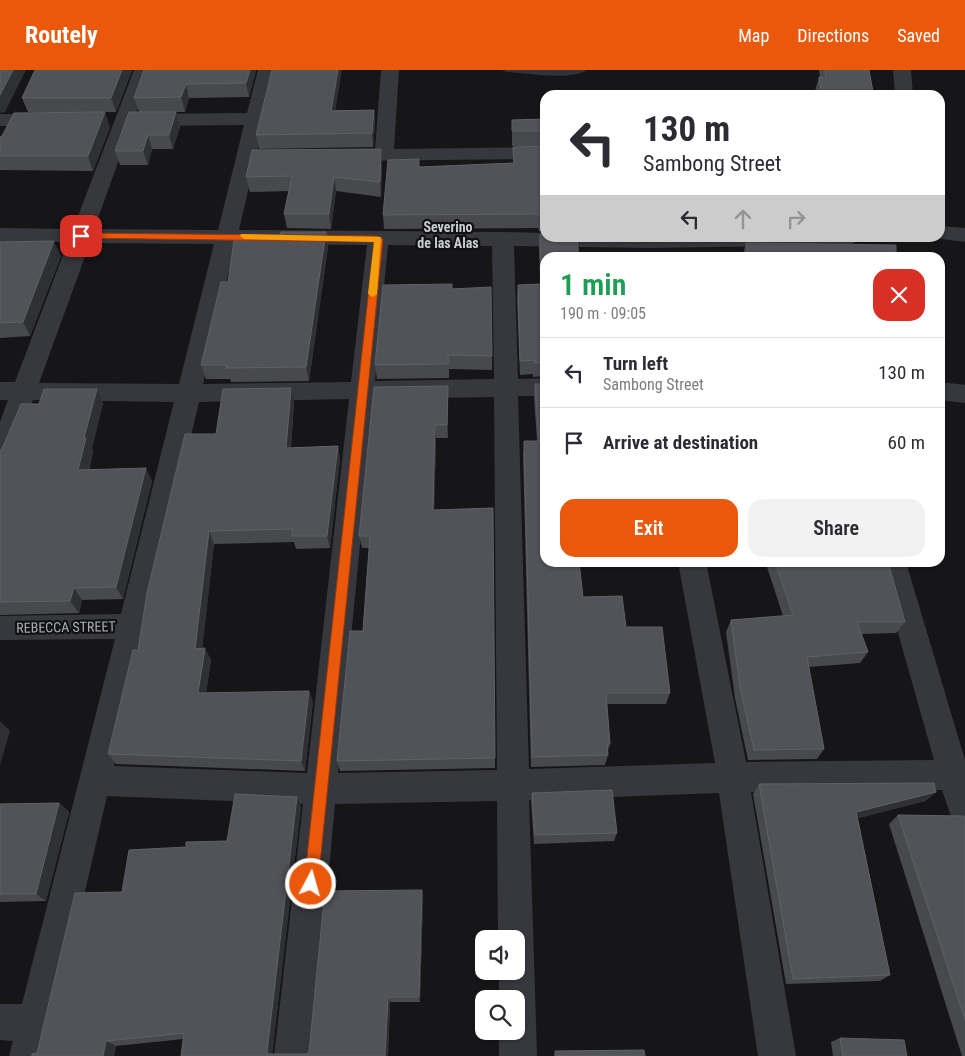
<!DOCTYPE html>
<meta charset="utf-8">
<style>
:root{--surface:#fff;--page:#f2f2f3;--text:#2b2b33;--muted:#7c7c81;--line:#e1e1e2;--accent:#ea580c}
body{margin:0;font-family:"Roboto Condensed",sans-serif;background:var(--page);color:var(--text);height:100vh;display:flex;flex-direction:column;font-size:19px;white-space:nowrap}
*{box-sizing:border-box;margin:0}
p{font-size:16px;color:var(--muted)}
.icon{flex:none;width:28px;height:28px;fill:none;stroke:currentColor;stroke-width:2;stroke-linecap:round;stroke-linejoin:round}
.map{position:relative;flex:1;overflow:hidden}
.details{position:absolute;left:540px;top:182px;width:405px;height:315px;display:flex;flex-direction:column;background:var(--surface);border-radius:15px;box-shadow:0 1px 4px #0004}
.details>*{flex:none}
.hud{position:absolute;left:540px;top:20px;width:405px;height:152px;border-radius:15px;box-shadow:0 1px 4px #0004;background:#fff;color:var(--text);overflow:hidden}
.buttons{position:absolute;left:475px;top:860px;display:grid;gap:10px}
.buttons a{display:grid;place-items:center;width:50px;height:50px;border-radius:10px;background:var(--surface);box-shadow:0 1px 4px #0004;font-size:25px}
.pin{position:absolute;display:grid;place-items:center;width:42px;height:42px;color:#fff;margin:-21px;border-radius:10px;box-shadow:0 2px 8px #0006}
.me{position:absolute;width:55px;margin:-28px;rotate:6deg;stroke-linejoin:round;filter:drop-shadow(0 0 4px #0008)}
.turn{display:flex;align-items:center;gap:18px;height:105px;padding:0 20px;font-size:22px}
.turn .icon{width:65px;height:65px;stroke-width:2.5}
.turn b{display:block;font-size:35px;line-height:42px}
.lanes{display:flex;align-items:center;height:48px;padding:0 20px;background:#0003;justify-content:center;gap:25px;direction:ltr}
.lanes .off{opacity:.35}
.round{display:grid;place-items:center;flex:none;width:52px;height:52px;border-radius:15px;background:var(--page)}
.overview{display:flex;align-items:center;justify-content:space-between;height:85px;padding:0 20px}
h1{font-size:30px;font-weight:600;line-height:38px;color:#1e9e55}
.primary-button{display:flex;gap:10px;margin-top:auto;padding:10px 20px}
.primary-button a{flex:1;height:58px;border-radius:15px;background:var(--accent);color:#fff;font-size:20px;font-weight:600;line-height:58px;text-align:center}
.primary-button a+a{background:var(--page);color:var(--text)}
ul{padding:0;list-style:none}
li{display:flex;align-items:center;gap:15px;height:70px;padding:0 20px;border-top:1px solid var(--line)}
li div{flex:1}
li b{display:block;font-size:19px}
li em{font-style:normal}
header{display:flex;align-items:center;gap:30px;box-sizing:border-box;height:70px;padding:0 25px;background:var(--accent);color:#fff}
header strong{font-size:24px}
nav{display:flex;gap:28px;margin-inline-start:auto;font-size:18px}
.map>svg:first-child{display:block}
</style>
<header>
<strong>Routely</strong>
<nav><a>Map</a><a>Directions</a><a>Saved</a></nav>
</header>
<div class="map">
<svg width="965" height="986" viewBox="0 0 965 986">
<rect width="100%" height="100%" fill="#161618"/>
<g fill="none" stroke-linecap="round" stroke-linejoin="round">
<path fill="#2c353c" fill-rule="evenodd" d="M 502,0 L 587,0 C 571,11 526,3 506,2 Z"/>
<g fill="#37383d" fill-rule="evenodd">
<path d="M 134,0 L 152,0 L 135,46 L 142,44 L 247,43 L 258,0 L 276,0 L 239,160 L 503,162 L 545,163 L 545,168 L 857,168 L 854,173 L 847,175 L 651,178 L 514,176 L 518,309 L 545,308 L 545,326 L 518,326 L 529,699 L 715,693 L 678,492 L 706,492 L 746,692 L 934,690 L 878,492 L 906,492 L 965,690 L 965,760 L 954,755 L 942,720 L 751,722 L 796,986 L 758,986 L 719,723 L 529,730 L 537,986 L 499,986 L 499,961 L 516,961 L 516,929 L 499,929 L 499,901 L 516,901 L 516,869 L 498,869 L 497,731 L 335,734 L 312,986 L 274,986 L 303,734 L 107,726 L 47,986 L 9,986 L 13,971 L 0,970 L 0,934 L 22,934 L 115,569 L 0,570 L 0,546 L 121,544 L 174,332 L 33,330 L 13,385 L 9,392 L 0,395 L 0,352 L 8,330 L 0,330 L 0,312 L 15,312 L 68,172 L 0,172 L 0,158 L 73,159 ZM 133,51 L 135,54 L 142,56 L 244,55 L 218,160 L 94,159 ZM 90,173 L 214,174 L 179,314 L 39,313 ZM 235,174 L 367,175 L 351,312 L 203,314 ZM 388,175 L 492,176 L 494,309 L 375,311 ZM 494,327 L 497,700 L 338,703 L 374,329 ZM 349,329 L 307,703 L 114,696 L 199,332 Z"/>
<path d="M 381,0 L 399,0 L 394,79 L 545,77 L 545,89 L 345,91 L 338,89 L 335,85 L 338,81 L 375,79 Z"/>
<path d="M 893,0 L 911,0 L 913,25 L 895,25 Z"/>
<path d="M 0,44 L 49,44 L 56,46 L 58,50 L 56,54 L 49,56 L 0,56 Z"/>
<path d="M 940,156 L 965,158 L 965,172 L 933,168 L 940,168 Z"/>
<path d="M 940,312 L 965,315 L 965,333 L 940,330 Z"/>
</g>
</g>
<g fill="#47494d">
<path d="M 132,0 L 116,42 L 28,42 L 22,28 Z"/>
<path d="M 144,0 L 256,0 L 249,27 L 189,28 L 185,42 L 139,42 L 134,28 Z"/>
<path d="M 819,0 L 869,0 L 873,22 L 895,25 L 815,25 L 815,21 L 819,7 L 820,7 Z"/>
<path d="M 335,40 L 374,40 L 375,54 L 373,77 L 259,79 L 256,65 Z"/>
<path d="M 176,42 L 180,57 L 173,79 L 152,79 L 148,95 L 120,95 L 115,81 Z"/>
<path d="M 545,49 L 545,76 L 512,76 L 512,50 Z"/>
<path d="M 110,57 L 93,101 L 0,100 L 0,67 Z"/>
<path d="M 545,76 L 545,162 L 539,161 L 538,158 L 384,159 L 383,145 L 420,97 L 513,93 L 513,77 Z"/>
<path d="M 382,93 L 381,127 L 336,121 L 331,159 L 287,158 L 284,144 L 289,121 L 250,122 L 246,107 Z"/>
<path d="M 326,162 L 328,177 L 309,311 L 231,312 L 230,309 L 206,309 L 201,295 L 228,212 L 279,170 Z"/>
<path d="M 540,164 L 545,188 L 545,306 L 533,307 L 533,304 L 520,305 L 517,230 L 518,215 L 540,214 L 539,178 Z"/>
<path d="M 0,172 L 61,186 L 30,266 L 0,268 Z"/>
<path d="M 746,173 L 896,188 L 742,188 Z"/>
<path d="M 452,219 L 492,286 L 492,300 L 449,299 L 449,308 L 377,309 L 375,295 Z"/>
<path d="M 535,314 L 583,527 L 626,557 L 670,623 L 666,634 L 607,634 L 610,674 L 608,681 L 608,685 L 605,695 L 531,697 L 523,385 L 524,371 L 537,371 L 534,328 Z"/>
<path d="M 448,330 L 448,368 L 436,368 L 434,440 L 495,688 L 495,698 L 340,701 L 337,691 L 363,561 L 369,478 L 362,478 L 359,466 Z"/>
<path d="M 294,332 L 291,378 L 338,376 L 340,389 L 330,478 L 296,479 L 294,472 L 214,474 L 202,578 L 211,590 L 206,623 L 313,631 L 305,701 L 116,694 L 108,684 L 138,580 L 216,364 Z"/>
<path d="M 103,333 L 92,378 L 93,381 L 89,400 L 152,411 L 123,529 L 82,530 L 79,543 L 0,545 L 0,380 Z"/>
<path d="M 719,492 L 888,492 L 905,552 L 896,563 L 861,564 L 868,582 L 860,593 L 809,597 L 824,679 L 817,689 L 748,690 L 735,628 L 726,562 L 731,550 L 783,546 L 766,494 L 719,494 Z"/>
<path d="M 759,714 L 936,722 L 925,731 L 858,748 L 890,905 L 880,911 L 786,914 L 753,724 Z"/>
<path d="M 532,723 L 617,763 L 614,771 L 534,774 L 531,732 Z"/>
<path d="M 59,733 L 69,742 L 46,831 L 0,832 L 0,734 Z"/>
<path d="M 301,736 L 272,984 L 307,984 L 309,982 L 423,827 L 420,932 L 390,932 L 388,986 L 181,986 L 183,969 L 116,976 L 114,986 L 32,986 L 37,983 L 122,822 L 186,777 L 227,771 Z"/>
<path d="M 898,745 L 965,747 L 965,986 L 962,986 L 889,754 Z"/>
<path d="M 840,968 L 907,986 L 833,986 L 831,972 Z"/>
</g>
<g fill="#2f3033">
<path d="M 13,0 L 26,0 L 5,42 L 0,43 L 0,25 Z"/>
<path d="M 122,0 L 132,0 L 116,42 L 111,28 Z"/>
<path d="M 250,0 L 256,0 L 249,27 L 246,13 Z"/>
<path d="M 338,0 L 342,0 L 333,55 L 331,41 Z"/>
<path d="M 186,14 L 189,28 L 185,42 L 181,27 Z"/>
<path d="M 374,40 L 375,54 L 373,77 L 372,63 Z"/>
<path d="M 105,42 L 110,57 L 93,101 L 88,86 Z"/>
<path d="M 176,42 L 180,57 L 173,79 L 169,65 Z"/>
<path d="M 148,65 L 152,79 L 148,95 L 143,81 Z"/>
<path d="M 381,79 L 382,93 L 381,127 L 380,112 Z"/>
<path d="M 334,107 L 336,121 L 331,159 L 329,144 Z"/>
<path d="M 326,162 L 328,177 L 309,311 L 306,297 Z"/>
<path d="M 54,171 L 61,186 L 30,266 L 23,252 Z"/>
<path d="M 448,316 L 448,368 L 447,355 Z"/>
<path d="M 291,318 L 294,332 L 290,391 L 286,378 Z"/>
<path d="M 97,319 L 103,333 L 92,378 L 93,381 L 85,413 L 78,400 L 84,368 Z"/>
<path d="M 435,355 L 436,368 L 434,453 L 433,440 Z"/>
<path d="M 338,376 L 340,389 L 330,478 L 327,466 Z"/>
<path d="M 146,398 L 152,411 L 123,529 L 116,517 Z"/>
<path d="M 209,461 L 214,474 L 201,590 L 195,579 Z"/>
<path d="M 74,518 L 82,530 L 79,543 L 70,531 Z"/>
<path d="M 205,578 L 211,590 L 204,634 L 198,623 Z"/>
<path d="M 309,621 L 313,631 L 305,701 L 301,691 Z"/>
<path d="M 0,651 L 10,661 L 0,695 Z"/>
<path d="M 936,722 L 925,731 L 848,751 L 856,742 Z"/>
<path d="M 297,727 L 301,736 L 272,986 L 268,984 L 267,982 Z"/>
<path d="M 59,733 L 69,742 L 46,831 L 36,824 Z"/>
<path d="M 422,820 L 423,827 L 420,932 L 419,927 Z"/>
<path d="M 388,927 L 390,932 L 388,986 L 385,986 Z"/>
<path d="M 106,971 L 116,976 L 114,986 L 103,986 Z"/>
</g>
<g fill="#525359" stroke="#5f6168">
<path d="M 0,0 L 13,0 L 0,25 Z"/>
<path d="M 35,0 L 122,0 L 111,28 L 22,28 Z"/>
<path d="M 144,0 L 250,0 L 246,13 L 186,14 L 181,27 L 134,28 Z"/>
<path d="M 272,0 L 338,0 L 331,41 L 374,40 L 372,63 L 256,65 Z"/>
<path d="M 825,0 L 869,0 L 873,22 L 895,25 L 822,25 L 819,7 L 826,8 Z"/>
<path d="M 105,42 L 88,86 L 0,86 L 0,67 L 2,66 L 14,43 Z"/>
<path d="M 129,42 L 176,42 L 169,65 L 148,65 L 143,81 L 115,81 Z"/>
<path d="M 545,49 L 545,61 L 512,61 L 512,50 Z"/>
<path d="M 545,76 L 545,147 L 539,146 L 539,144 L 383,145 L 388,90 L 419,89 L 419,97 L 514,93 L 513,77 Z"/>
<path d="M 381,79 L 380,112 L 334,107 L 329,144 L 284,144 L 292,106 L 246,107 L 252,80 Z"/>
<path d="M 281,162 L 326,162 L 306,297 L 226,298 L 227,295 L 201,295 L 221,212 L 228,212 L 234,171 L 279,170 Z"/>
<path d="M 540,164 L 545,164 L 545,168 L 577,168 L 579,188 L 545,188 L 545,292 L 534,293 L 534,290 L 520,291 L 518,215 L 541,214 Z"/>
<path d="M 54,171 L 23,252 L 0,253 L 0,172 Z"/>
<path d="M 746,173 L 896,175 L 896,188 L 749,188 Z"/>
<path d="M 452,214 L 452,219 L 491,217 L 492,286 L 448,285 L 448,294 L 375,295 L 383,215 Z"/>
<path d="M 535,314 L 545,314 L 545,492 L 579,492 L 583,527 L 622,526 L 626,557 L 662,557 L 670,623 L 606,623 L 610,674 L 607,674 L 608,685 L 532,687 L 524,371 L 539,371 Z"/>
<path d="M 448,316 L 447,355 L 435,355 L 433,440 L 493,438 L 495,688 L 337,691 L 350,561 L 363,561 L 370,466 L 359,466 L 374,317 Z"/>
<path d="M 291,318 L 286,378 L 338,376 L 327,466 L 292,466 L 293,459 L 209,461 L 195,579 L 205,578 L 198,623 L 309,621 L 301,691 L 108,684 L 133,580 L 138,580 L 147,523 L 185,364 L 216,364 L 223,319 Z"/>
<path d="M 44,319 L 97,319 L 84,368 L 86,368 L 78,400 L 146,398 L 116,517 L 74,518 L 70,531 L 0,532 L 0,380 L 2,379 L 21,334 L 39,334 Z"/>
<path d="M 775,492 L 888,492 L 905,552 L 857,552 L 868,582 L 807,587 L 824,679 L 754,680 L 740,617 L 731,550 L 793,545 Z"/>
<path d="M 934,713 L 936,722 L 856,742 L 890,905 L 793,909 L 759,714 Z"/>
<path d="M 612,720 L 617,763 L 535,765 L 532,723 Z"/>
<path d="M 235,724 L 297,727 L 267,982 L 268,984 L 307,984 L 309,982 L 325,821 L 422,820 L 419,927 L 388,927 L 385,986 L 181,986 L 184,963 L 106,971 L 103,986 L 32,986 L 32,984 L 37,983 L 75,823 L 122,822 L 129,780 L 186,777 L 186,772 L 227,771 Z"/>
<path d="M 59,733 L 36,824 L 0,824 L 0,734 Z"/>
<path d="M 898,745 L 963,746 L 965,747 L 965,950 Z"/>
<path d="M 840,968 L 904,970 L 907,986 L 843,986 Z"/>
<path d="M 644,980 L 645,986 L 555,986 L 555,981 Z"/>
</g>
<path fill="#ea580c" stroke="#983908" d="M 81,163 L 378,166 L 383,169 L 318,814 L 316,819 L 311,821 L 306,819 L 304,814 L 374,172 L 78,168 L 77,166 Z"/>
<path fill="#f59e0b" d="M 241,164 L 381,167 L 377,224 L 373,227 L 368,224 L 374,172 L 244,169 L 240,166 Z"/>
<g text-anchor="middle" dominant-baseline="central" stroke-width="4.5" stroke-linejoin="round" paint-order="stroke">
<g font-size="14" font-weight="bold" fill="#c9ccd4" stroke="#111113">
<text x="448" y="157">Severino<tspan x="448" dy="16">de las Alas</tspan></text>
</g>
<g font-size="14" fill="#a8adb8" stroke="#111113">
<text transform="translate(66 557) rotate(-1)">REBECCA STREET</text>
</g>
</g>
</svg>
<div class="buttons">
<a><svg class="icon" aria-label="sound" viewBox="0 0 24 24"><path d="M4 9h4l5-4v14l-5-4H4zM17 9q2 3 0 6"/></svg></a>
<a><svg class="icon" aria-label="search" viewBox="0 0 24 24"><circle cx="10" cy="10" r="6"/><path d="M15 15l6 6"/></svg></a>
</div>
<div class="pin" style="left:81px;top:166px;background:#d93025"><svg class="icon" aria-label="arrive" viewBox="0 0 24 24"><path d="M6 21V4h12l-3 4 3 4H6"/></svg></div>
<svg class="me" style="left:311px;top:814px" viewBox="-20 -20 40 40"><circle r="17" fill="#ea580c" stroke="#fff" stroke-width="3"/><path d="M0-11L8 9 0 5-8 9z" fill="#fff"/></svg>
<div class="hud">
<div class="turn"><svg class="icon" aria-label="left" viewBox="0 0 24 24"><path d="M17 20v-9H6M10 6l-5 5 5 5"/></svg><div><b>130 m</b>Sambong Street</div></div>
<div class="lanes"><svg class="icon" aria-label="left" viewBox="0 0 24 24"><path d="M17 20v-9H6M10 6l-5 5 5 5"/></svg><svg class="icon off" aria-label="ahead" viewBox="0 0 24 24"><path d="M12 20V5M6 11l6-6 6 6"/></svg><svg class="icon off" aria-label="right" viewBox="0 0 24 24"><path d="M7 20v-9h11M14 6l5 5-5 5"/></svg></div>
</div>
<section class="details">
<div class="overview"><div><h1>1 min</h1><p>190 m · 09:05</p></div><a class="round" style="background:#d93025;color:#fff"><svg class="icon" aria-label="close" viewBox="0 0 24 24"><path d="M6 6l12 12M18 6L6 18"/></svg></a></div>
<ul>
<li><svg class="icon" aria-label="left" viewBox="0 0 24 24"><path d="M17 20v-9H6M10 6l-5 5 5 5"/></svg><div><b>Turn left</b><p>Sambong Street</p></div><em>130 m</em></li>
<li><svg class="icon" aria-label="arrive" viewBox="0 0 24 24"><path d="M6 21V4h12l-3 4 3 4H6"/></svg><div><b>Arrive at destination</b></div><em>60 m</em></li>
</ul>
<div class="primary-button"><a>Exit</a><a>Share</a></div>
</section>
</div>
